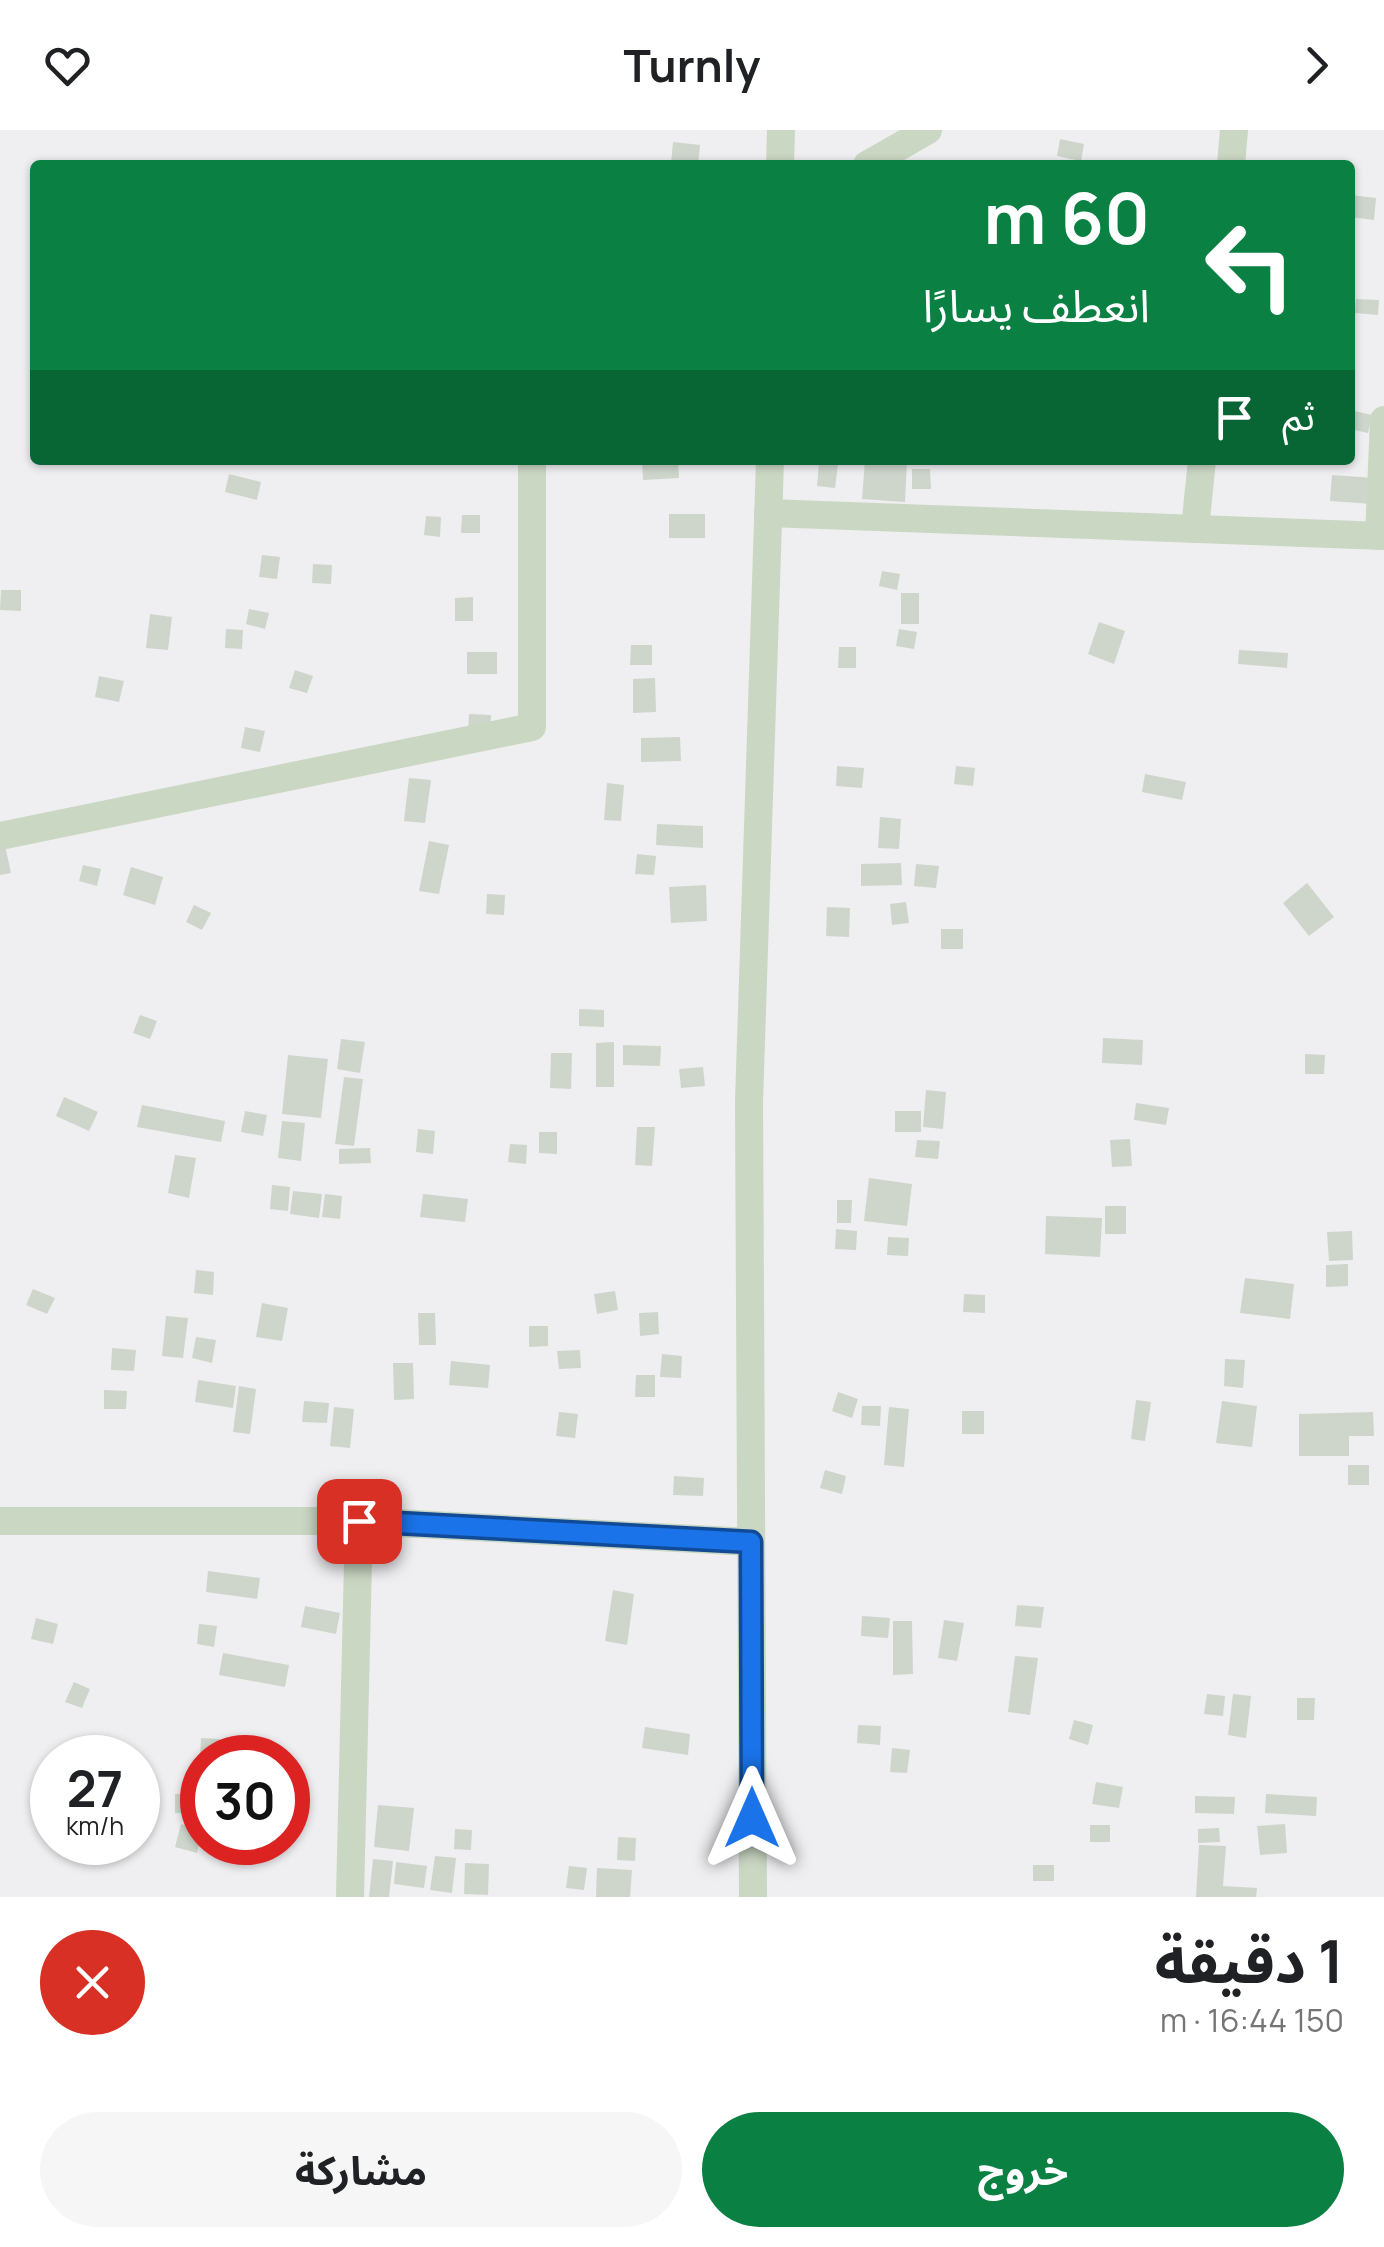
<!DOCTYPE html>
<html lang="ar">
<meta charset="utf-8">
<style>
:root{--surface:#fff;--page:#f6f6f6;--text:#202124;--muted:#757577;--accent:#0b8043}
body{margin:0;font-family:Manrope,"Noto Sans Arabic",sans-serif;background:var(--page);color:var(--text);direction:rtl;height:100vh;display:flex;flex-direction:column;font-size:38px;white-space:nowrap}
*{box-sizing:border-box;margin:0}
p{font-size:32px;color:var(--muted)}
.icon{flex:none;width:55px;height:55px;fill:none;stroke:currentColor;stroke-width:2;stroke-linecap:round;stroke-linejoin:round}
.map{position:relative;height:1767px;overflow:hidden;direction:ltr}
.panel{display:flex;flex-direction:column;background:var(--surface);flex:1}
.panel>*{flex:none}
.banner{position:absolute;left:30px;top:30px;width:1325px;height:305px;border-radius:10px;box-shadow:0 2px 8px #0004;direction:rtl;background:#0b8043;color:#fff;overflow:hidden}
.speed{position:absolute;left:30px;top:1605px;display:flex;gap:20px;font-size:50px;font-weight:700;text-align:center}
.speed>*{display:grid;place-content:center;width:130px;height:130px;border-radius:50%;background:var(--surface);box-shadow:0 2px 8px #0004;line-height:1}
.speed small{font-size:25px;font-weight:400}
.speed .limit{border:15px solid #d22;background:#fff;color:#111}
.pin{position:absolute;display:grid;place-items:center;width:85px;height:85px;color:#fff;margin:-42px;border-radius:20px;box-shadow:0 5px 15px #0006}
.me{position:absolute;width:110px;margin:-55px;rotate:0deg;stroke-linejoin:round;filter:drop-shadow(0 0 8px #0008)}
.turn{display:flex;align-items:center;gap:35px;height:210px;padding:0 40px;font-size:45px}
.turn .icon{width:130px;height:130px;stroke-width:2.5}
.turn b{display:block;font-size:70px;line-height:85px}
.then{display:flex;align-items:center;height:95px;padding:0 40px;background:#0003;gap:20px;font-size:38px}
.round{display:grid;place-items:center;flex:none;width:105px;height:105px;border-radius:52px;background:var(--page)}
.headline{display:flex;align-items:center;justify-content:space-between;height:170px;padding:0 40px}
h1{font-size:60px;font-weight:700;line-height:75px}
.button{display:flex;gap:20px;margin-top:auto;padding:20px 40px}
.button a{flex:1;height:115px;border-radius:60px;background:var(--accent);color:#fff;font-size:40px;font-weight:700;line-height:115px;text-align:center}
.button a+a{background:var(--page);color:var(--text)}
header{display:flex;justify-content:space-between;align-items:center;height:130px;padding:0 40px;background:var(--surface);font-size:45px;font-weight:700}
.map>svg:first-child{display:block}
</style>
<header><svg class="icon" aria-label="forward" viewBox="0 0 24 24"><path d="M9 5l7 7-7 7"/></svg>Turnly<svg class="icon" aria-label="heart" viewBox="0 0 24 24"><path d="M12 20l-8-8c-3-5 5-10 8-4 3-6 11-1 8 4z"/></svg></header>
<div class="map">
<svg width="1384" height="1767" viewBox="0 0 1384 1767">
<rect width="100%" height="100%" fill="#efeef1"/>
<g fill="#ced6cc">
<path d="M 1060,9 L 1084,14 L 1081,31 L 1057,26 Z"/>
<path d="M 673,12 L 700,15 L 698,35 L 671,34 Z"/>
<path d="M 1350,65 L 1376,68 L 1374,90 L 1350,87 Z"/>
<path d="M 1356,169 L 1379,170 L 1378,185 L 1355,183 Z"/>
<path d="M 1354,281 L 1372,285 L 1368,303 L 1350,299 Z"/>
<path d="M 642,330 L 678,330 L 679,348 L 643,350 Z"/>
<path d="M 865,330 L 907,330 L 905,372 L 862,369 Z"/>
<path d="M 819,332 L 838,334 L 835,358 L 817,356 Z"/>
<path d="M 912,339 L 930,339 L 931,359 L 912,359 Z"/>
<path d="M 229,344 L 261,352 L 257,370 L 225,362 Z"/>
<path d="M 1332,345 L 1374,348 L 1372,374 L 1330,371 Z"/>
<rect x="669" y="384" width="36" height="24"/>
<path d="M 462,385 L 480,385 L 480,403 L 461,403 Z"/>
<path d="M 426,386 L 441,387 L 440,407 L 424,405 Z"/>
<path d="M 262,425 L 280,427 L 277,449 L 259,447 Z"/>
<path d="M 313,434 L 332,435 L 331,454 L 312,453 Z"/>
<path d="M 882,441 L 900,444 L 897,460 L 879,456 Z"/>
<path d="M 1,460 L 21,460 L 21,481 L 0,480 Z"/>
<rect x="901" y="463" width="18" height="31"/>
<path d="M 473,467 L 473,491 L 455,491 L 455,468 Z"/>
<path d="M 249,479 L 269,483 L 265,499 L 246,494 Z"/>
<path d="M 150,484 L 172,487 L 168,520 L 146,518 Z"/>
<path d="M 1099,492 L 1125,501 L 1114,534 L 1088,524 Z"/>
<path d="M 226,499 L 243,500 L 242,519 L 225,518 Z"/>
<path d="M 899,499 L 917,502 L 914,519 L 896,516 Z"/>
<path d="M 631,515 L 652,515 L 652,535 L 630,535 Z"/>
<path d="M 839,517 L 856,517 L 856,538 L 838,538 Z"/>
<path d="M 1239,520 L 1288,523 L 1287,538 L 1238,534 Z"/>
<rect x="467" y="522" width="30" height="22"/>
<path d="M 295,540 L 313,546 L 307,563 L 289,558 Z"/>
<path d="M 99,546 L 124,551 L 119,572 L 95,567 Z"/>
<path d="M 655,548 L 656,582 L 633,583 L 633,549 Z"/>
<path d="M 469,584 L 491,585 L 490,602 L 468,601 Z"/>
<path d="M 245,597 L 265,601 L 260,622 L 241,618 Z"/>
<path d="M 680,607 L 681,631 L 641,632 L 641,608 Z"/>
<path d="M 837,636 L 864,638 L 862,658 L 836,656 Z"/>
<path d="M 956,636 L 975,638 L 973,656 L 954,654 Z"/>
<path d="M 1145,644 L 1186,652 L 1182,670 L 1142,662 Z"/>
<path d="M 409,648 L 431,650 L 425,693 L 404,691 Z"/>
<path d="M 607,653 L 624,655 L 621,691 L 604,690 Z"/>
<path d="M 880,687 L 901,689 L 899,719 L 878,718 Z"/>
<path d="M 657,694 L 703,696 L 703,718 L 656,715 Z"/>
<path d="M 4,711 L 11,743 L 0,745 L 0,712 Z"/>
<path d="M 429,711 L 449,715 L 439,764 L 419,761 Z"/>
<path d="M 637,724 L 656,726 L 654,745 L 635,744 Z"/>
<path d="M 901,733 L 902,755 L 861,756 L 861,734 Z"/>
<path d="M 916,734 L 939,736 L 936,758 L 914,756 Z"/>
<path d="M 83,735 L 101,739 L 97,756 L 79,751 Z"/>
<path d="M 131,737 L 163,747 L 155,775 L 123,765 Z"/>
<path d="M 1307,753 L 1334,787 L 1309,806 L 1283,773 Z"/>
<path d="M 706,755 L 707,791 L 671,793 L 669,757 Z"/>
<path d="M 487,764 L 505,765 L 504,785 L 486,784 Z"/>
<path d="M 906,772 L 909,793 L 892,795 L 890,774 Z"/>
<path d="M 194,775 L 211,783 L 202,800 L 186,792 Z"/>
<path d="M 827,777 L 850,778 L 849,807 L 826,806 Z"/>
<rect x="941" y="799" width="22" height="20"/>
<path d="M 579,879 L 604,880 L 604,897 L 579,896 Z"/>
<path d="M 140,885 L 157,891 L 150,909 L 133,903 Z"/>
<path d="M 1103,908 L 1143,910 L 1142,935 L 1102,933 Z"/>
<path d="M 341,909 L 365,912 L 360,943 L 337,939 Z"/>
<path d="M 614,912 L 614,957 L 596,957 L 596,913 Z"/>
<path d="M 623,915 L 661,916 L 660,936 L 623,935 Z"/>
<path d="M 551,923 L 572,923 L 571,959 L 550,958 Z"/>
<path d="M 1305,924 L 1325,925 L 1324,944 L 1305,944 Z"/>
<path d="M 288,925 L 328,929 L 321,988 L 282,984 Z"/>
<path d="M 703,937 L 705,956 L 681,958 L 679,939 Z"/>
<path d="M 344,947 L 363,949 L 354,1016 L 335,1014 Z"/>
<path d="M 926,960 L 946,962 L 943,999 L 923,997 Z"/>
<path d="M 64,967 L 98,982 L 89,1001 L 56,986 Z"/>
<path d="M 1136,973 L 1169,978 L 1166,995 L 1134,990 Z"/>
<path d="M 142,975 L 225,991 L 221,1012 L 137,997 Z"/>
<path d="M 245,981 L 267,985 L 263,1006 L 241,1002 Z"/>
<rect x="895" y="981" width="26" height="21"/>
<path d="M 282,991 L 305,993 L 301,1031 L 278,1028 Z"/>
<path d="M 637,997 L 655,997 L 652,1036 L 635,1035 Z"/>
<path d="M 418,999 L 435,1001 L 433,1024 L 416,1022 Z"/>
<path d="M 539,1002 L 557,1002 L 557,1024 L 539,1023 Z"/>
<path d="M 1130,1009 L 1132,1036 L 1112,1037 L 1110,1010 Z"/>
<path d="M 917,1010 L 940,1011 L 938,1029 L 915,1027 Z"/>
<path d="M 510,1014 L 527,1015 L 526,1034 L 508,1032 Z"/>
<path d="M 370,1018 L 371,1033 L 339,1034 L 339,1019 Z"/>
<path d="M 175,1025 L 196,1028 L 189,1068 L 168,1063 Z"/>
<path d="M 869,1048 L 912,1054 L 907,1096 L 864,1091 Z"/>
<path d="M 272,1055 L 290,1057 L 288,1081 L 270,1079 Z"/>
<path d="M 293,1061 L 322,1064 L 319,1088 L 290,1084 Z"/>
<path d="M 325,1064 L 342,1066 L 340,1089 L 322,1087 Z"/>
<path d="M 423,1064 L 468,1069 L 465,1092 L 420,1087 Z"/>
<path d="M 837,1070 L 852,1070 L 851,1093 L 837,1093 Z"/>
<rect x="1105" y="1076" width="21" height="28"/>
<path d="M 1046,1086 L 1102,1088 L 1100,1127 L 1045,1124 Z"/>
<path d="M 836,1099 L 857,1101 L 856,1120 L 835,1119 Z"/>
<path d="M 1352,1101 L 1353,1130 L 1329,1131 L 1327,1102 Z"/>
<path d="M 888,1107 L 909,1108 L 908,1126 L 887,1125 Z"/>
<path d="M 1348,1134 L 1348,1156 L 1326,1157 L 1326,1135 Z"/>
<path d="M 196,1140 L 214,1142 L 213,1165 L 194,1163 Z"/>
<path d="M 1245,1148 L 1294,1154 L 1290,1189 L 1240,1183 Z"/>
<path d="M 33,1159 L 55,1168 L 47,1184 L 26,1175 Z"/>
<path d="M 615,1161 L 618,1180 L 597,1184 L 594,1164 Z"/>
<path d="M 964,1164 L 985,1165 L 985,1183 L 963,1182 Z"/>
<path d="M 262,1173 L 288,1178 L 282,1211 L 256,1207 Z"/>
<path d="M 658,1182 L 659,1204 L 640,1206 L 639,1183 Z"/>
<path d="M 418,1183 L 435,1183 L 436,1215 L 419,1215 Z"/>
<path d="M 166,1186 L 188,1188 L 183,1228 L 162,1226 Z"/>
<path d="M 529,1196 L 548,1196 L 548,1216 L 529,1217 Z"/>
<path d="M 196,1207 L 216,1210 L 212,1233 L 192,1228 Z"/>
<path d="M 112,1218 L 136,1220 L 134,1241 L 111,1240 Z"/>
<path d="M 580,1220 L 581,1238 L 559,1239 L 557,1221 Z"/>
<path d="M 662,1224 L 682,1226 L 681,1248 L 660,1247 Z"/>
<path d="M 1225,1229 L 1245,1230 L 1243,1258 L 1224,1256 Z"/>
<path d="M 451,1231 L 490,1235 L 488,1258 L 449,1255 Z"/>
<path d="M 393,1233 L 413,1233 L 414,1269 L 394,1270 Z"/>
<path d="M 636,1245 L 655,1245 L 655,1267 L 635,1267 Z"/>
<path d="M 198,1250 L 236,1256 L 233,1278 L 195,1272 Z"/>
<path d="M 239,1256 L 256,1259 L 250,1304 L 233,1302 Z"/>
<path d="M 104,1260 L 127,1261 L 126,1279 L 104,1279 Z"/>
<path d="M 838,1262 L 858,1269 L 852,1288 L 832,1281 Z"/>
<path d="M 1136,1270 L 1151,1272 L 1145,1311 L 1131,1309 Z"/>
<path d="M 304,1271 L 329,1273 L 327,1293 L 302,1292 Z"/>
<path d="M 1222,1271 L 1257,1276 L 1252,1317 L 1216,1313 Z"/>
<path d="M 862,1276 L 881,1276 L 880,1296 L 861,1295 Z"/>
<path d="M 334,1277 L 354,1279 L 350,1318 L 330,1316 Z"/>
<path d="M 889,1277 L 909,1279 L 904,1337 L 884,1335 Z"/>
<rect x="962" y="1281" width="22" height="23"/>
<path d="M 559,1282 L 578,1284 L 575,1308 L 556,1306 Z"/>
<path d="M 1373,1282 L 1374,1306 L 1349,1306 L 1349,1326 L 1299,1326 L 1299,1284 Z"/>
<rect x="1348" y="1335" width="21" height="20"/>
<path d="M 825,1340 L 846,1346 L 842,1364 L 820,1358 Z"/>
<path d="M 674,1346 L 704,1348 L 703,1366 L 673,1365 Z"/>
<path d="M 208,1441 L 260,1448 L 257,1469 L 206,1462 Z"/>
<path d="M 613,1460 L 634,1464 L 627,1515 L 605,1511 Z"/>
<path d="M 1017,1475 L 1044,1477 L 1041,1498 L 1015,1496 Z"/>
<path d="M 305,1476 L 340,1483 L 336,1504 L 301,1497 Z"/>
<path d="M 862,1486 L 890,1488 L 888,1508 L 861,1506 Z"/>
<path d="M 36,1488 L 58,1494 L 53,1514 L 31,1509 Z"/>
<path d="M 944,1490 L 964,1493 L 957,1531 L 938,1528 Z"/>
<path d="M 893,1491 L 912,1491 L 913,1544 L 893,1545 Z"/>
<path d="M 199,1494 L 217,1496 L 214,1517 L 197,1514 Z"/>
<path d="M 223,1523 L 289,1535 L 285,1557 L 219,1545 Z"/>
<path d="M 1015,1526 L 1038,1528 L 1030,1585 L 1008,1582 Z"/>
<path d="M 74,1552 L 90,1559 L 82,1578 L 65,1572 Z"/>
<path d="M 1207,1564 L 1225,1566 L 1223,1586 L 1204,1584 Z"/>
<path d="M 1233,1564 L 1251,1566 L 1246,1608 L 1228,1605 Z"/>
<path d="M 1297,1568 L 1315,1568 L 1314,1590 L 1297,1590 Z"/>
<path d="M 1074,1590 L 1093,1595 L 1088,1615 L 1069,1609 Z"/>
<path d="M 858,1595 L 881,1596 L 880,1615 L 857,1613 Z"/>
<path d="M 645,1597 L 690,1604 L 688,1625 L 642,1618 Z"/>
<path d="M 201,1608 L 219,1609 L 219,1628 L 200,1628 Z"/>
<path d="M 892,1618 L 910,1620 L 907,1643 L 890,1642 Z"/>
<path d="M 1096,1652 L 1123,1657 L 1119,1678 L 1092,1674 Z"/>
<path d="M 175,1664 L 197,1664 L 198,1683 L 175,1683 Z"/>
<path d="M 1266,1664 L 1317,1667 L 1316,1686 L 1265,1683 Z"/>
<path d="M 1195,1666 L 1235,1667 L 1234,1684 L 1195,1683 Z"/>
<path d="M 288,1673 L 304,1675 L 302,1696 L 288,1695 Z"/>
<path d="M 378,1675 L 414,1678 L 409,1721 L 374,1717 Z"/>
<path d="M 181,1694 L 202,1700 L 197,1723 L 175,1717 Z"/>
<path d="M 1285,1694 L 1287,1723 L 1260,1725 L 1257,1696 Z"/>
<rect x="1090" y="1695" width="20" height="17"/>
<path d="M 1219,1698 L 1220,1712 L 1198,1713 L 1198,1699 Z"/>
<path d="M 455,1699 L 472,1700 L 471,1720 L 454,1719 Z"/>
<path d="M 618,1707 L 636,1708 L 635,1731 L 617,1730 Z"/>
<path d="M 236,1712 L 252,1712 L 251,1726 L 235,1725 Z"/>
<path d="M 1199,1715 L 1226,1716 L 1223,1756 L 1257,1758 L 1256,1767 L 1196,1767 Z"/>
<path d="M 435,1726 L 456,1728 L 452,1763 L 430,1760 Z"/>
<path d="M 373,1729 L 393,1731 L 389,1767 L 369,1767 Z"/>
<path d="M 396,1732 L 427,1736 L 424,1758 L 394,1754 Z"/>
<path d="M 465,1733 L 489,1734 L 488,1765 L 464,1764 Z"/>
<rect x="1033" y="1735" width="21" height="16"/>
<path d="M 569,1736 L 587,1738 L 584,1760 L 566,1758 Z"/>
<path d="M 597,1738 L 632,1740 L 630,1767 L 596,1767 Z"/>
</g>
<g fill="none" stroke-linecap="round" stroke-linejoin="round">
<g stroke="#cad7c3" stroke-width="28">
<path d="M 780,35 L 781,0"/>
<path d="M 867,35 L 928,0"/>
<path d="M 1231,35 L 1234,0"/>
<path d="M 768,383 L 1384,406"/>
<path d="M 1195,399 L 1202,330"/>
<path d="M 1379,406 L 1384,290"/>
<path d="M 0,706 L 532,597 L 532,330"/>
<path d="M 0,1391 L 359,1391 L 751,1412"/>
<path d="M 350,1767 L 359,1391"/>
<path d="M 753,1767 L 749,972 L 770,330"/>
</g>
</g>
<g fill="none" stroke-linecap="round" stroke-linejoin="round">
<defs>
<path id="route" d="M 359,1391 L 751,1412 L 752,1688"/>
</defs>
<use href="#route" stroke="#114b97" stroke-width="25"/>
<use href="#route" stroke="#1a73e8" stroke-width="18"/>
</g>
</svg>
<div class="speed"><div>27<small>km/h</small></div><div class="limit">30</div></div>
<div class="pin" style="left:359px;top:1391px;background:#d93025"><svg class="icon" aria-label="arrive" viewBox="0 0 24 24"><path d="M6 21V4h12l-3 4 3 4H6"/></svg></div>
<svg class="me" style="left:752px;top:1688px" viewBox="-20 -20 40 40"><path d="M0-17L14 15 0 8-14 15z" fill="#1a73e8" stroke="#fff" stroke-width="4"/></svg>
<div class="banner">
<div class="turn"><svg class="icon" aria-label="left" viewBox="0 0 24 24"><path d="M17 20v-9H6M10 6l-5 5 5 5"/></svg><div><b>60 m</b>انعطف يسارًا</div></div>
<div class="then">ثم<svg class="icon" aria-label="arrive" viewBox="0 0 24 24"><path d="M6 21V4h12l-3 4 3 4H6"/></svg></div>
</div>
</div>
<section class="panel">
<div class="headline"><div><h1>1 دقيقة</h1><p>150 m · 16:44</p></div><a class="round" style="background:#d93025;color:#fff"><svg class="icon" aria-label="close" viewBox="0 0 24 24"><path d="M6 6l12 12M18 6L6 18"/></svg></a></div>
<div class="button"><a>خروج</a><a>مشاركة</a></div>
</section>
